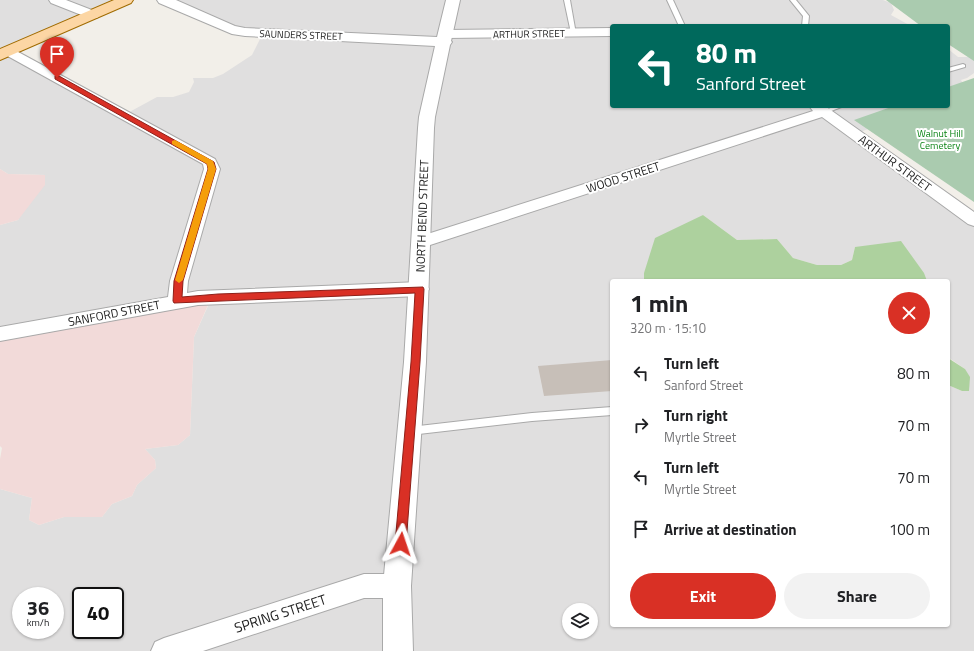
<!DOCTYPE html>
<meta charset="utf-8">
<style>
:root{--surface:#fff;--page:#f2f2f2;--text:#202124;--muted:#757577;--accent:#d93025}
body{margin:0;font-family:"Titillium Web",sans-serif;background:var(--page);color:var(--text);height:100vh;display:flex;flex-direction:column;font-size:15px;white-space:nowrap}
*{box-sizing:border-box;margin:0}
p{font-size:13px;color:var(--muted)}
.icon{flex:none;width:22px;height:22px;fill:none;stroke:currentColor;stroke-width:2;stroke-linecap:round;stroke-linejoin:round}
.map{position:relative;flex:1;overflow:hidden}
.side{position:absolute;left:610px;top:279px;width:340px;height:348px;display:flex;flex-direction:column;background:var(--surface);border-radius:4px;box-shadow:0 1px 3px #0004}
.side>*{flex:none}
.banner{position:absolute;left:610px;top:24px;width:340px;height:84px;border-radius:4px;box-shadow:0 1px 3px #0004;background:#00695c;color:#fff;overflow:hidden}
.tools{position:absolute;left:562px;top:603px;display:grid;gap:8px}
.tools a{display:grid;place-items:center;width:36px;height:36px;border-radius:50%;background:var(--surface);box-shadow:0 1px 3px #0004;font-size:20px}
.speed{position:absolute;left:12px;top:587px;display:flex;gap:8px;font-size:20px;font-weight:700;text-align:center}
.speed>*{display:grid;place-content:center;width:52px;height:52px;border-radius:50%;background:var(--surface);box-shadow:0 1px 3px #0004;line-height:1}
.speed small{font-size:10px;font-weight:400}
.speed .limit{border:2px solid #111;border-radius:6px;background:#fff;color:#111}
.pin{position:absolute;display:grid;place-items:center;width:34px;height:34px;color:#fff;margin:-41px -17px;border-radius:50% 50% 50% 0;rotate:-45deg;box-shadow:0 0 4px #0007}
.pin .icon{rotate:45deg}
.me{position:absolute;width:44px;margin:-22px;rotate:5deg;stroke-linejoin:round;filter:drop-shadow(0 0 3px #0008)}
.turn{display:flex;align-items:center;gap:14px;height:84px;padding:0 20px;font-size:18px}
.turn .icon{width:52px;height:52px;stroke-width:2.5}
.turn b{display:block;font-size:28px;line-height:34px}
.round{display:grid;place-items:center;flex:none;width:42px;height:42px;border-radius:21px;background:var(--page)}
.head{display:flex;align-items:center;justify-content:space-between;height:68px;padding:0 20px}
h1{font-size:24px;font-weight:700;line-height:30px}
.primary-button{display:flex;gap:8px;margin-top:auto;padding:8px 20px}
.primary-button a{flex:1;height:46px;border-radius:24px;background:var(--accent);color:#fff;font-size:16px;font-weight:700;line-height:46px;text-align:center}
.primary-button a+a{background:var(--page);color:var(--text)}
ul{padding:0;list-style:none}
li{display:flex;align-items:center;gap:12px;height:52px;padding:0 20px}
li div{flex:1}
li b{display:block;font-size:15px}
li em{font-style:normal}
.map>svg:first-child{display:block}
</style>
<div class="map">
<svg width="974" height="651" viewBox="0 0 974 651">
<rect width="100%" height="100%" fill="#f2efe9"/>
<g fill="#e0dfdf" fill-rule="evenodd">
<path d="M 0,0 L 131,0 L 13,53 L 122,116 L 157,97 L 173,97 L 189,92 L 194,82 L 193,78 L 213,78 L 223,74 L 252,55 L 261,37 L 170,0 L 883,0 L 891,3 L 894,10 L 891,15 L 911,26 L 612,26 L 612,106 L 934,106 L 857,133 L 974,219 L 974,651 L 0,651 L 0,489 L 32,498 L 29,520 L 39,525 L 64,517 L 102,517 L 112,504 L 132,496 L 137,485 L 156,468 L 155,460 L 145,449 L 178,445 L 190,435 L 194,337 L 208,306 L 198,303 L 0,339 L 0,225 L 18,220 L 45,175 L 8,174 L 0,169 ZM 703,215 L 737,240 L 777,239 L 793,258 L 817,265 L 841,265 L 852,260 L 855,247 L 926,281 L 948,281 L 948,357 L 965,369 L 962,391 L 948,385 L 948,625 L 612,625 L 612,281 L 644,281 L 644,273 ZM 21,596 L 55,596 L 55,630 L 21,630 ZM 81,596 L 115,596 L 115,630 L 81,630 ZM 569,610 L 591,610 L 591,632 L 569,632 Z"/>
<path d="M 967,48 L 974,48 L 974,73 L 967,78 L 961,80 L 966,89 L 948,99 L 948,49 L 958,57 L 968,57 Z"/>
</g>
<g fill="#f2dad9">
<path d="M 0,169 L 8,174 L 45,175 L 45,185 L 18,220 L 0,225 Z"/>
<path d="M 198,303 L 208,305 L 194,337 L 190,435 L 178,445 L 145,449 L 155,460 L 156,468 L 137,485 L 132,496 L 112,504 L 102,517 L 64,517 L 39,525 L 29,520 L 32,498 L 0,489 L 0,459 L 2,448 L 0,446 L 0,339 Z"/>
</g>
<g fill="#add19e">
<path d="M 703,215 L 737,240 L 777,239 L 793,258 L 817,265 L 841,265 L 852,260 L 855,247 L 901,241 L 924,273 L 927,281 L 644,281 L 644,273 L 655,238 Z"/>
<path d="M 948,358 L 965,369 L 970,377 L 969,391 L 962,391 L 948,385 Z"/>
</g>
<g fill="#aacbaf">
<path d="M 886,0 L 974,0 L 974,61 L 948,44 L 948,26 L 921,26 Z"/>
<path d="M 974,78 L 974,202 L 854,120 L 894,106 L 948,106 L 948,87 Z"/>
</g>
<path fill="#c7bfb8" d="M 612,360 L 612,391 L 544,396 L 538,366 Z"/>
<g fill="none" stroke-linecap="round" stroke-linejoin="round">
<defs>
<g id="service">
<path d="M 564,0 L 570,0 L 576,34 L 571,33 Z"/>
<path d="M 667,0 L 673,0 L 685,26 L 679,26 Z"/>
<path d="M 790,0 L 796,0 L 809,16 L 808,26 L 802,26 L 803,16 Z"/>
<path d="M 963,64 L 965,65 L 965,67 L 948,72 L 948,68 Z"/>
<path d="M 835,106 L 844,106 L 826,113 L 822,113 L 821,112 Z"/>
<path d="M 612,407 L 612,415 L 532,421 L 410,435 L 406,434 L 405,431 L 406,428 L 410,427 L 532,413 Z"/>
</g>
<g id="minor">
<path d="M 49,0 L 66,0 L 97,12 L 99,15 L 97,18 L 89,18 L 51,3 Z"/>
<path d="M 612,28 L 612,36 L 446,38 L 442,37 L 440,34 L 442,31 L 446,30 Z"/>
<path d="M 9,47 L 215,159 L 220,169 L 188,281 L 187,293 L 198,291 L 420,282 L 426,284 L 429,289 L 426,294 L 420,296 L 198,305 L 0,341 L 0,327 L 168,297 L 170,281 L 204,169 L 203,164 L 4,54 L 3,51 L 4,48 Z"/>
<path d="M 809,106 L 825,106 L 974,212 L 974,226 L 968,224 L 822,117 L 427,246 L 421,248 L 415,246 L 412,242 L 415,238 L 813,111 Z"/>
<path d="M 364,574 L 397,574 L 406,577 L 409,586 L 406,595 L 397,598 L 364,598 L 203,651 L 151,651 L 155,642 L 164,638 Z"/>
</g>
<path id="tertiary" d="M 157,0 L 176,0 L 235,26 L 245,28 L 437,37 L 446,0 L 460,0 L 451,41 L 452,42 L 450,45 L 435,117 L 434,128 L 426,362 L 411,586 L 413,651 L 383,651 L 383,586 L 404,362 L 418,128 L 419,117 L 435,46 L 245,36 L 232,34 L 159,3 Z"/>
<path id="primary" d="M 114,0 L 133,0 L 131,3 L 0,60 L 0,49 Z"/>
</defs>
<use href="#service" stroke="#a9a9a9" stroke-width="2"/>
<use href="#minor" stroke="#a9a9a9" stroke-width="2"/>
<use href="#tertiary" stroke="#a9a9a9" stroke-width="2"/>
<use href="#primary" stroke="#a06b00" stroke-width="2"/>
<use href="#service" fill="#fff" fill-rule="evenodd"/>
<use href="#minor" fill="#fff" fill-rule="evenodd"/>
<use href="#tertiary" fill="#fff" fill-rule="evenodd"/>
<use href="#primary" fill="#fcd6a4" fill-rule="evenodd"/>
</g>
<path fill="#d93025" stroke="#8d1f18" d="M 55,76 L 59,76 L 214,162 L 216,169 L 183,281 L 182,297 L 218,294 L 423,287 L 424,289 L 420,362 L 406,544 L 405,548 L 401,549 L 397,548 L 395,544 L 411,362 L 415,293 L 174,303 L 173,301 L 174,281 L 208,169 L 207,164 L 55,79 Z"/>
<path fill="#f59e0b" d="M 175,140 L 213,161 L 216,169 L 183,280 L 179,283 L 175,280 L 208,169 L 207,164 L 172,144 L 172,141 Z"/>
<g text-anchor="middle" dominant-baseline="central" stroke-width="4" stroke-linejoin="round" paint-order="stroke">
<g font-size="10" fill="#222" stroke="#fff">
<text transform="translate(529 34) rotate(-1)">ARTHUR STREET</text>
<text transform="translate(301 35) rotate(2)">SAUNDERS STREET</text>
</g>
<g font-size="10" fill="#0c8416" stroke="#fff">
<text x="940" y="133">Walnut Hill<tspan x="940" dy="12">Cemetery</tspan></text>
</g>
<g font-size="12" fill="#222" stroke="#fff">
<text transform="translate(895 163) rotate(36)">ARTHUR STREET</text>
<text transform="translate(623 177) rotate(-18)">WOOD STREET</text>
<text transform="translate(422 216) rotate(-88)">NORTH BEND STREET</text>
<text transform="translate(114 313) rotate(-11)">SANFORD STREET</text>
</g>
<g font-size="14" fill="#222" stroke="#fff">
<text transform="translate(280 613) rotate(-18)">SPRING STREET</text>
</g>
</g>
</svg>
<div class="tools">
<a><svg class="icon" aria-label="layers" viewBox="0 0 24 24"><path d="M12 4l9 5-9 5-9-5zM3 14l9 5 9-5"/></svg></a>
</div>
<div class="speed"><div>36<small>km/h</small></div><div class="limit">40</div></div>
<div class="pin" style="left:57px;top:78px;background:#d93025"><svg class="icon" aria-label="arrive" viewBox="0 0 24 24"><path d="M6 21V4h12l-3 4 3 4H6"/></svg></div>
<svg class="me" style="left:401px;top:544px" viewBox="-20 -20 40 40"><path d="M0-17L14 15 0 8-14 15z" fill="#d93025" stroke="#fff" stroke-width="4"/></svg>
<div class="banner">
<div class="turn"><svg class="icon" aria-label="left" viewBox="0 0 24 24"><path d="M17 20v-9H6M10 6l-5 5 5 5"/></svg><div><b>80 m</b>Sanford Street</div></div>
</div>
<section class="side">
<div class="head"><div><h1>1 min</h1><p>320 m · 15:10</p></div><a class="round" style="background:#d93025;color:#fff"><svg class="icon" aria-label="close" viewBox="0 0 24 24"><path d="M6 6l12 12M18 6L6 18"/></svg></a></div>
<ul>
<li><svg class="icon" aria-label="left" viewBox="0 0 24 24"><path d="M17 20v-9H6M10 6l-5 5 5 5"/></svg><div><b>Turn left</b><p>Sanford Street</p></div><em>80 m</em></li>
<li><svg class="icon" aria-label="right" viewBox="0 0 24 24"><path d="M7 20v-9h11M14 6l5 5-5 5"/></svg><div><b>Turn right</b><p>Myrtle Street</p></div><em>70 m</em></li>
<li><svg class="icon" aria-label="left" viewBox="0 0 24 24"><path d="M17 20v-9H6M10 6l-5 5 5 5"/></svg><div><b>Turn left</b><p>Myrtle Street</p></div><em>70 m</em></li>
<li><svg class="icon" aria-label="arrive" viewBox="0 0 24 24"><path d="M6 21V4h12l-3 4 3 4H6"/></svg><div><b>Arrive at destination</b></div><em>100 m</em></li>
</ul>
<div class="primary-button"><a>Exit</a><a>Share</a></div>
</section>
</div>
